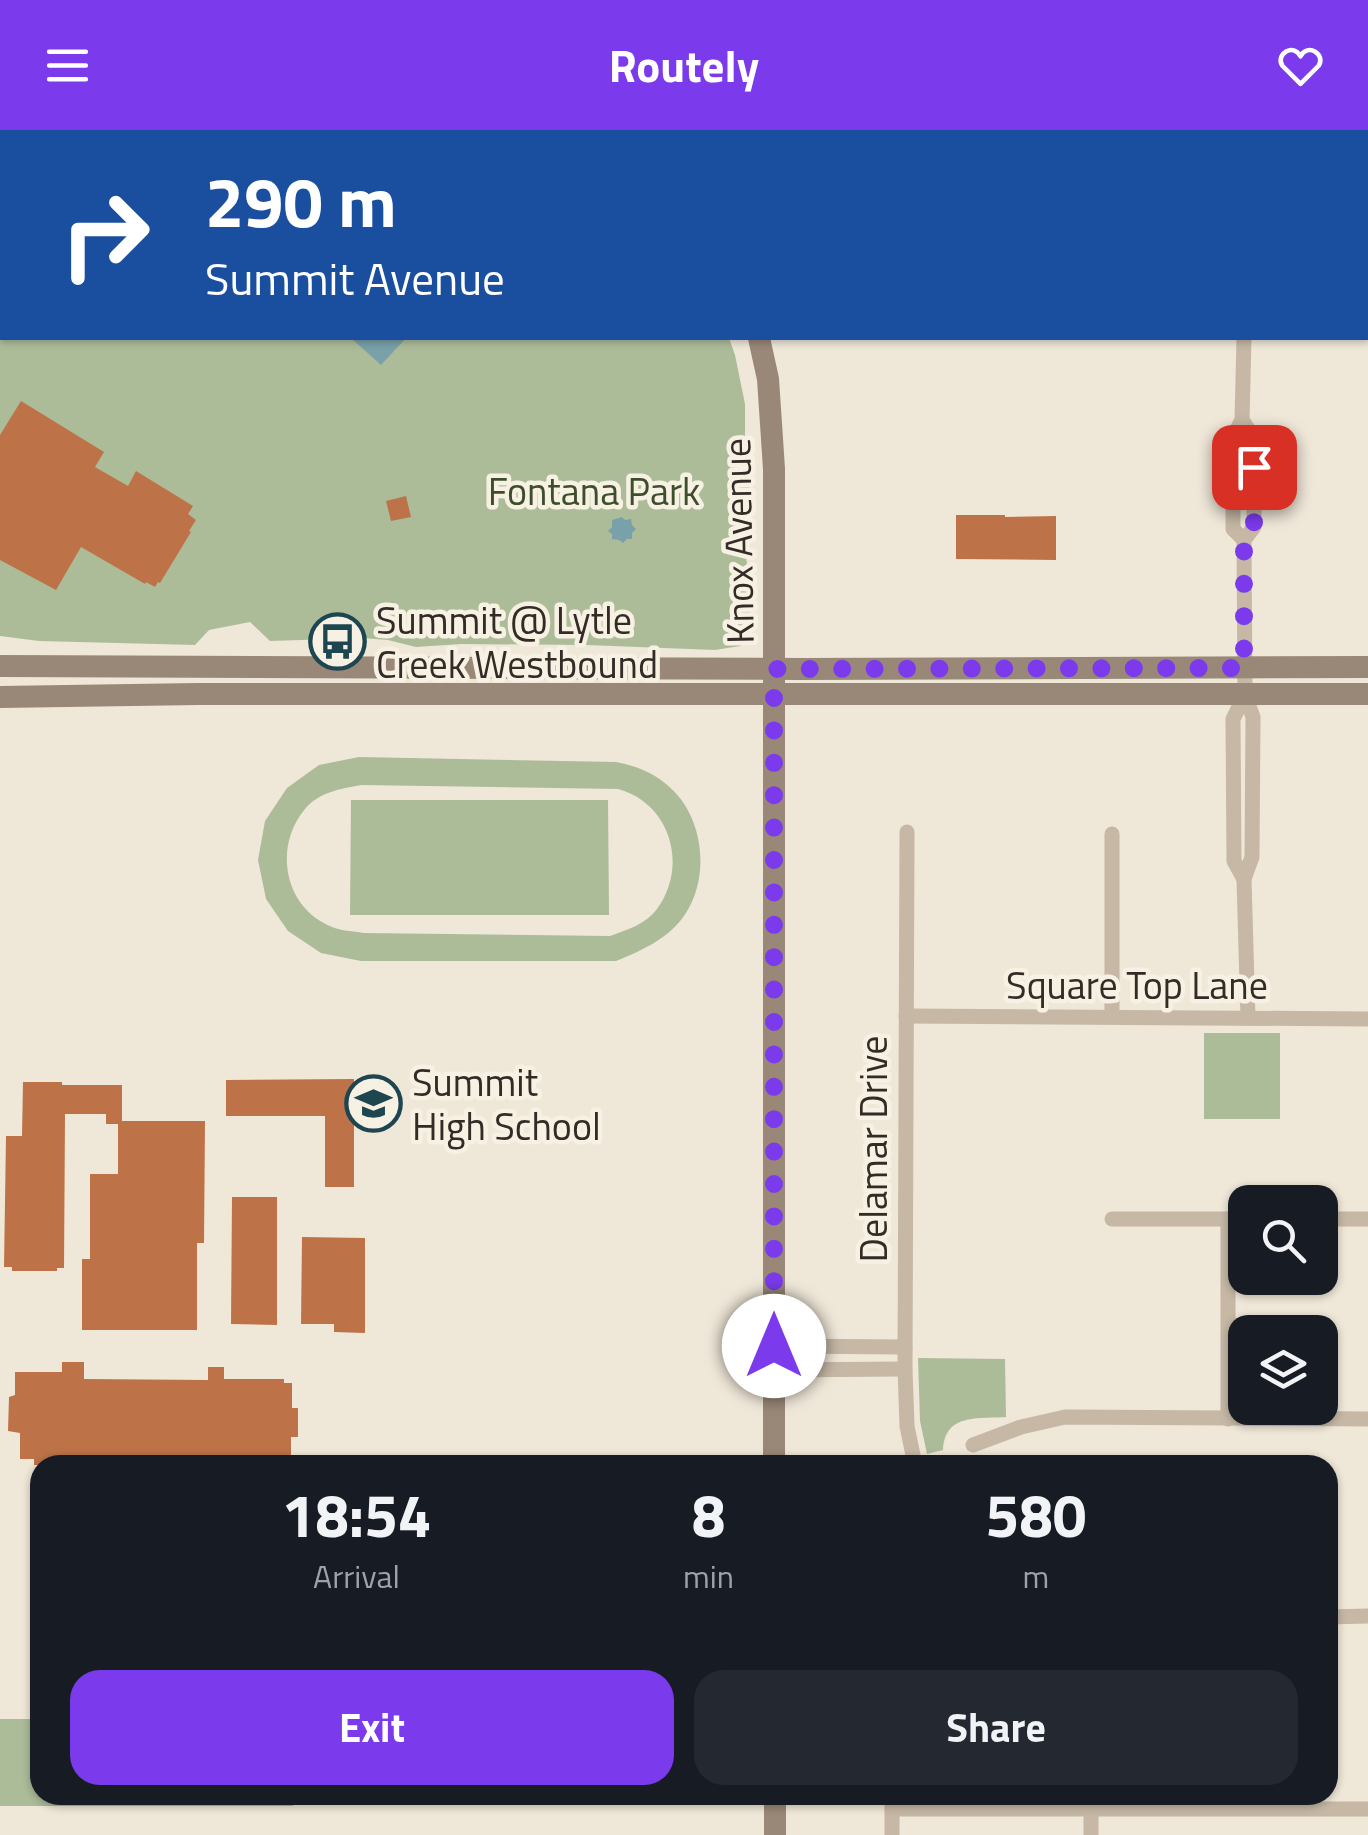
<!DOCTYPE html>
<style>
:root{--surface:#171b24;--page:#242831;--text:#f1f3f6;--muted:#9ea1a6;--accent:#7c3aed}
body{margin:0;font-family:"Titillium Web",sans-serif;background:var(--page);color:var(--text);height:100vh;display:flex;flex-direction:column;font-size:38px;white-space:nowrap}
*{box-sizing:border-box;margin:0}
p{font-size:32px;color:var(--muted)}
.icon{flex:none;width:55px;height:55px;fill:none;stroke:currentColor;stroke-width:2;stroke-linecap:round;stroke-linejoin:round}
.map{position:relative;flex:1;overflow:hidden}
.drawer{position:absolute;left:30px;top:1325px;width:1308px;height:350px;display:flex;flex-direction:column;background:var(--surface);border-radius:30px;box-shadow:0 2px 8px #0004}
.drawer>*{flex:none}
.banner{position:absolute;left:0px;top:0px;width:1370px;height:210px;box-shadow:0 2px 8px #0004;background:#1a4fa0;color:#fff;overflow:hidden}
.controls{position:absolute;left:1228px;top:1055px;display:grid;gap:20px}
.controls a{display:grid;place-items:center;width:110px;height:110px;border-radius:20px;background:var(--surface);box-shadow:0 2px 8px #0004;font-size:50px}
.pin{position:absolute;display:grid;place-items:center;width:85px;height:85px;color:#fff;margin:-42px;border-radius:20px;box-shadow:0 5px 15px #0006}
.me{position:absolute;width:110px;margin:-55px;rotate:0deg;stroke-linejoin:round;filter:drop-shadow(0 0 8px #0008)}
.turn{display:flex;align-items:center;gap:35px;height:210px;padding:0 40px;font-size:45px}
.turn .icon{width:130px;height:130px;stroke-width:2.5}
.turn b{display:block;font-size:70px;line-height:85px}
.eta{display:flex;justify-content:space-evenly;align-items:center;height:170px;text-align:center}
.eta b{font-size:60px;font-weight:700;line-height:70px}
.action{display:flex;gap:20px;margin-top:auto;padding:20px 40px}
.action a{flex:1;height:115px;border-radius:30px;background:var(--accent);color:#fff;font-size:40px;font-weight:700;line-height:115px;text-align:center}
.action a+a{background:var(--page);color:var(--text)}
header{display:flex;justify-content:space-between;align-items:center;height:130px;padding:0 40px;background:var(--accent);color:#fff;font-size:45px;font-weight:700}
.map>svg:first-child{display:block}
</style>
<header><svg class="icon" aria-label="menu" viewBox="0 0 24 24"><path d="M4 6h16M4 12h16M4 18h16"/></svg>Routely<svg class="icon" aria-label="heart" viewBox="0 0 24 24"><path d="M12 20l-8-8c-3-5 5-10 8-4 3-6 11-1 8 4z"/></svg></header>
<div class="map">
<svg width="1368" height="1705" viewBox="0 0 1368 1705">
<rect width="100%" height="100%" fill="#efe7d8"/>
<g fill="#acbc99" fill-rule="evenodd">
<path d="M 0,0 L 648,0 L 649,2 L 2,2 L 2,208 L 729,208 L 735,225 L 745,274 L 745,318 L 750,361 L 746,424 L 751,481 L 749,508 L 740,516 L 715,520 L 587,515 L 461,514 L 416,517 L 388,510 L 362,508 L 270,511 L 250,492 L 209,500 L 195,515 L 39,511 L 0,506 Z"/>
<path d="M 359,627 L 616,632 C 635,636 651,641 666,654 C 703,683 711,744 686,783 C 670,808 643,820 616,831 L 361,831 L 321,823 L 288,801 L 266,769 L 258,730 L 265,691 L 287,658 L 319,635 ZM 361,655 L 618,659 C 670,673 689,735 657,779 C 646,794 627,800 610,806 L 363,803 C 353,801 341,801 332,797 C 284,778 273,717 305,679 C 319,662 340,659 361,655 Z"/>
<path d="M 351,670 L 608,670 L 609,785 L 350,785 Z"/>
<rect x="1204" y="903" width="76" height="86"/>
<path d="M 918,1228 L 1005,1229 L 1006,1287 C 978,1289 945,1283 943,1320 L 927,1324 L 920,1291 Z"/>
<path d="M 0,1589 L 40,1589 L 40,1665 L 293,1665 L 293,1676 L 0,1676 Z"/>
</g>
<g fill="#79a1aa">
<path d="M 351,208 L 406,208 L 381,235 Z"/>
<path d="M 622,387 L 625,390 L 631,389 L 632,395 L 636,399 L 632,403 L 632,409 L 627,409 L 623,413 L 619,410 L 612,409 L 612,404 L 608,401 L 612,397 L 612,390 Z"/>
</g>
<g fill="#bd7347">
<path d="M 21,271 L 104,322 L 95,337 L 128,356 L 136,341 L 193,376 L 188,384 L 196,390 L 189,401 L 191,402 L 160,453 L 158,452 L 155,457 L 146,452 L 145,454 L 81,417 L 56,460 L 0,430 L 0,305 Z"/>
<path d="M 406,366 L 411,387 L 391,391 L 386,371 Z"/>
<path d="M 956,385 L 1005,385 L 1005,387 L 1056,386 L 1056,430 L 956,429 Z"/>
<path d="M 354,949 L 354,1057 L 325,1057 L 325,986 L 226,986 L 226,950 Z"/>
<path d="M 23,952 L 62,952 L 62,955 L 122,955 L 122,991 L 205,991 L 204,1113 L 197,1113 L 197,1200 L 82,1200 L 82,1129 L 90,1129 L 90,1044 L 118,1044 L 118,994 L 106,994 L 106,984 L 65,984 L 64,1138 L 57,1138 L 57,1141 L 12,1141 L 12,1137 L 4,1137 L 6,1006 L 22,1006 Z"/>
<path d="M 232,1067 L 277,1067 L 277,1195 L 231,1194 Z"/>
<path d="M 302,1107 L 365,1108 L 365,1203 L 334,1202 L 334,1194 L 301,1194 Z"/>
<path d="M 62,1232 L 84,1232 L 84,1249 L 208,1250 L 208,1237 L 224,1237 L 224,1249 L 284,1249 L 284,1253 L 292,1253 L 292,1278 L 298,1278 L 298,1307 L 291,1307 L 291,1327 L 282,1327 L 282,1333 L 272,1335 L 34,1335 L 34,1329 L 20,1329 L 20,1303 L 8,1301 L 9,1267 L 15,1265 L 15,1242 L 62,1242 Z"/>
</g>
<g fill="none" stroke-linecap="round" stroke-linejoin="round">
<g stroke="#c6b8a5" stroke-width="15">
<path d="M 723,2 L 730,0"/>
<path d="M 780,2 L 786,0"/>
<path d="M 1077,2 L 1077,0"/>
<path d="M 1244,208 L 1242,290 L 1233,307 L 1233,399 L 1244,410"/>
<path d="M 1242,290 L 1254,308 L 1254,397 L 1244,410 L 1245,565 L 1253,587 L 1252,727 L 1244,749 L 1248,888"/>
<path d="M 907,702 L 905,1239 L 907,1296 L 915,1335"/>
<path d="M 1112,704 L 1112,887"/>
<path d="M 1244,749 L 1234,731 L 1233,589 L 1245,565"/>
<path d="M 906,886 L 1368,889"/>
<path d="M 1112,1089 L 1245,1089"/>
<path d="M 1228,1089 L 1228,1289"/>
<path d="M 1320,1089 L 1368,1089"/>
<path d="M 774,1216 L 905,1217"/>
<path d="M 773,1240 L 905,1239"/>
<path d="M 973,1315 L 1021,1297 L 1065,1287 L 1368,1289"/>
<path d="M 1328,1487 L 1368,1486"/>
<path d="M 892,1665 L 892,1705"/>
<path d="M 892,1679 L 1368,1679"/>
<path d="M 1091,1705 L 1091,1679"/>
</g>
<g stroke="#998777" stroke-width="22">
<path d="M 677,0 L 678,2"/>
<path d="M 759,208 L 768,249 L 774,339 L 774,1335"/>
<path d="M 0,536 L 802,539 L 1368,537"/>
<path d="M 0,567 L 198,564 L 1368,564"/>
<path d="M 775,1665 L 775,1705"/>
</g>
</g>
<g fill="none" stroke-linecap="round" stroke-linejoin="round">
<path stroke="#7c3aed" stroke-width="18" stroke-dasharray="0 32.4" d="M 774,1216 L 774,539 L 1244,538 L 1244,410 L 1254,396 L 1254,337"/>
</g>
<defs>
<symbol id="bus-ring" viewBox="-11 -11 22 22"><circle r="9.5" fill="#f7f1e3" stroke="#1e4650" stroke-width="1.5"/><path d="M-5-6H5V4H4V6H2V4H-2V6H-4V4H-5ZM-3.5-4V0h7V-4ZM-3.5 1.2v1.5H-2V1.2ZM2 1.2v1.5H3.5V1.2Z" fill="#1e4650"/></symbol>
<symbol id="school-ring" viewBox="-11 -11 22 22"><circle r="9.5" fill="#f7f1e3" stroke="#1e4650" stroke-width="1.5"/><path d="M0-5L7-2L0 1L-7-2ZM-4 1L0 2.5L4 1V4Q0 6-4 4Z" fill="#1e4650"/></symbol>
</defs>
<g fill-rule="evenodd">
<use href="#bus-ring" x="306" y="480" width="63" height="63"/>
<use href="#school-ring" x="342" y="942" width="63" height="63"/>
</g>
<g text-anchor="middle" dominant-baseline="central" stroke-width="9" stroke-linejoin="round" paint-order="stroke">
<g font-size="38" fill="#3d4e2b" stroke="#f7f1e3">
<text x="594" y="361">Fontana Park</text>
</g>
<g font-size="38" fill="#322b26" stroke="#f7f1e3">
<text transform="translate(738 411) rotate(-91)">Knox Avenue</text>
<text x="1137" y="855">Square Top Lane</text>
<text transform="translate(873 1019) rotate(-90)">Delamar Drive</text>
</g>
<g font-size="38" fill="#322b26" stroke="#f7f1e3" text-anchor="start">
<text x="376" y="490">Summit @ Lytle<tspan x="376" dy="44">Creek Westbound</tspan></text>
<text x="412" y="952">Summit<tspan x="412" dy="44">High School</tspan></text>
</g>
</g>
</svg>
<div class="controls">
<a><svg class="icon" aria-label="search" viewBox="0 0 24 24"><circle cx="10" cy="10" r="6"/><path d="M15 15l6 6"/></svg></a>
<a><svg class="icon" aria-label="layers" viewBox="0 0 24 24"><path d="M12 4l9 5-9 5-9-5zM3 14l9 5 9-5"/></svg></a>
</div>
<div class="pin" style="left:1254px;top:337px;background:#d93025"><svg class="icon" aria-label="arrive" viewBox="0 0 24 24"><path d="M6 21V4h12l-3 4 3 4H6"/></svg></div>
<svg class="me" style="left:774px;top:1216px" viewBox="-20 -20 40 40"><circle r="19" fill="#fff"/><path d="M0-13L10 11 0 6-10 11z" fill="#7c3aed"/></svg>
<div class="banner">
<div class="turn"><svg class="icon" aria-label="right" viewBox="0 0 24 24"><path d="M7 20v-9h11M14 6l5 5-5 5"/></svg><div><b>290 m</b>Summit Avenue</div></div>
</div>
<section class="drawer">
<div class="eta">
<div><b>18:54</b><p>Arrival</p></div>
<div><b>8</b><p>min</p></div>
<div><b>580</b><p>m</p></div>
</div>
<div class="action"><a>Exit</a><a>Share</a></div>
</section>
</div>
